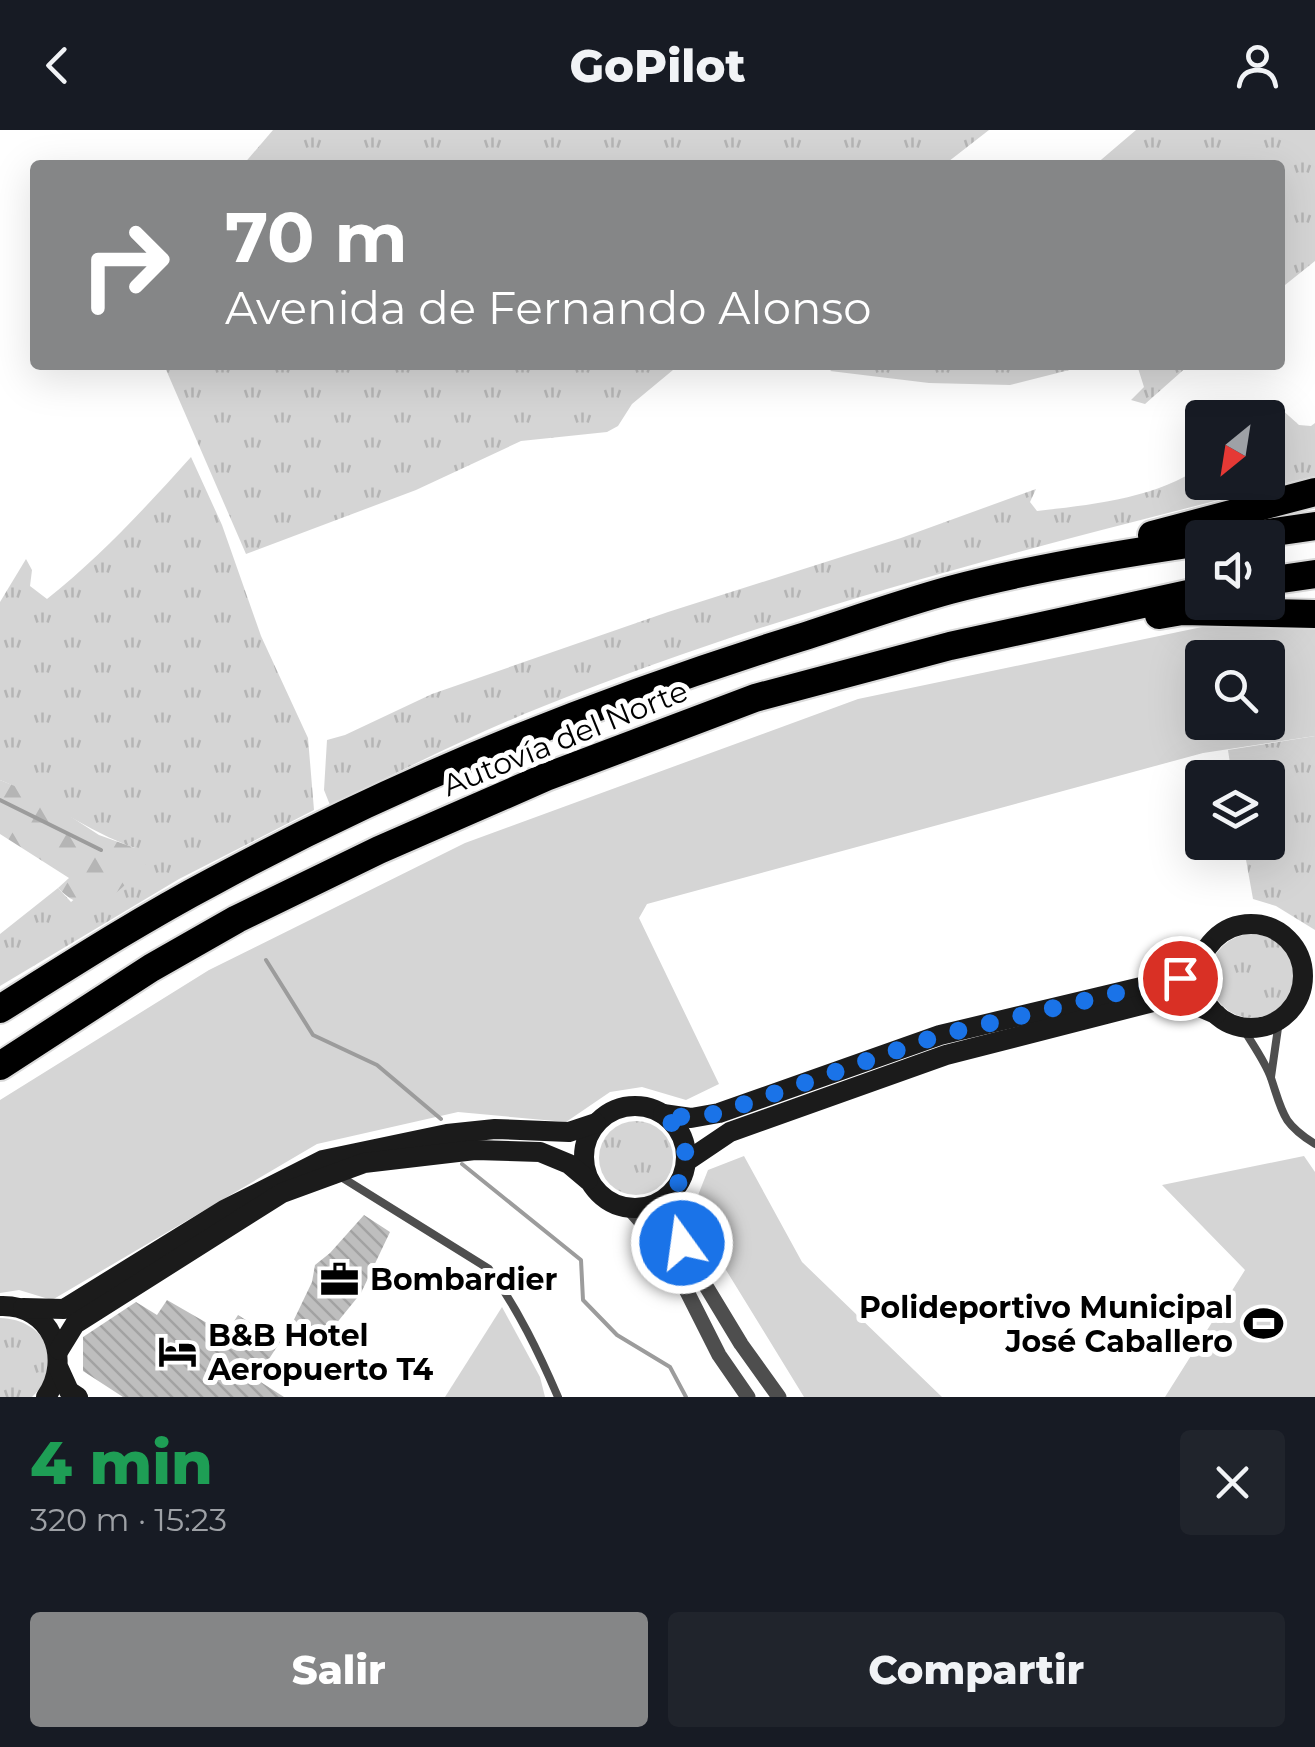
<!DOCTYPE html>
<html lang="es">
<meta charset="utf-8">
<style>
:root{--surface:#171b24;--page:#20242c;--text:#f1f3f6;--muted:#9ea1a6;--accent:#858687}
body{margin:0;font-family:Montserrat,sans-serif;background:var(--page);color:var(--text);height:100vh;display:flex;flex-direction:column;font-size:38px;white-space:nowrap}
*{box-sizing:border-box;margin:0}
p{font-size:32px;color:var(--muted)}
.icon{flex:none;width:55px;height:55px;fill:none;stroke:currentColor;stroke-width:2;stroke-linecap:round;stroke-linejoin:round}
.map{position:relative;height:1267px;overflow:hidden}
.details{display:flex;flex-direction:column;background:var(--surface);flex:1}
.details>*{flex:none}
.hud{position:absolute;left:30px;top:30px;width:1255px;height:210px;border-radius:10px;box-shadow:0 10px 40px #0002;background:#858687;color:#fff;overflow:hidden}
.needle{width:65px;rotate:210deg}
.buttons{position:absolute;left:1185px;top:270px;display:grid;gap:20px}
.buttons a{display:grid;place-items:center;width:100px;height:100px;border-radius:10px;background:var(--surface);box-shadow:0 10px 40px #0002;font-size:50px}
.pin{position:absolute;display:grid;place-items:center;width:85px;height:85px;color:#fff;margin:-42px;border:5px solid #fff;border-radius:50%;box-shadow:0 2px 10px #0007}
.me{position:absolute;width:110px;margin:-55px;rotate:346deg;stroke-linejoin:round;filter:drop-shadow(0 0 8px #0008)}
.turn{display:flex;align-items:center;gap:35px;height:210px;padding:0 30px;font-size:45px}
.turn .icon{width:130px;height:130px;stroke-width:2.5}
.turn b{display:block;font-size:70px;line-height:85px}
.round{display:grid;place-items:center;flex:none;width:105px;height:105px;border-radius:10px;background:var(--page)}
.headline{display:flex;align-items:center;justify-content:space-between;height:170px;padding:0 30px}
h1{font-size:60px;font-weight:800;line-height:75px;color:#1e9e55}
.action{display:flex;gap:20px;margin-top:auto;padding:20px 30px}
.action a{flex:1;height:115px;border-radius:10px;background:var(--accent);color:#fff;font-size:40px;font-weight:800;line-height:115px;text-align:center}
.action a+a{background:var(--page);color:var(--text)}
header{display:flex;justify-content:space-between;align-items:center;height:130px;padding:0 30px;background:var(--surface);font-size:45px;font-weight:800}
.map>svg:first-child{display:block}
</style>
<header><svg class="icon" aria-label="back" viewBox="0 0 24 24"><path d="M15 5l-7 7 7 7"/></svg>GoPilot<svg class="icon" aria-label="person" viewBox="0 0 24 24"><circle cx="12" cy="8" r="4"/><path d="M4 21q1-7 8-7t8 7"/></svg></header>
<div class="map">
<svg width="1315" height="1267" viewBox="0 0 1315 1267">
<defs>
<pattern id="grass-tufts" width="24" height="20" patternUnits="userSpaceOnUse" patternTransform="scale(2.5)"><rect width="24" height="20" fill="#d5d5d5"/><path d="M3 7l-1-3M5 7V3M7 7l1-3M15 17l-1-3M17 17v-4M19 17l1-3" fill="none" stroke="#b5b5b5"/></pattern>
<pattern id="forest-firs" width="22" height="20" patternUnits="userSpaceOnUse" patternTransform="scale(2.5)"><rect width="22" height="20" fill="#d5d5d5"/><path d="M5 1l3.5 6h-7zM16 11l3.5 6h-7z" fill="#b5b5b5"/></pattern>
<pattern id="building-back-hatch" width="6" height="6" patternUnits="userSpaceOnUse" patternTransform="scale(2.5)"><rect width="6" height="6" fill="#bebebe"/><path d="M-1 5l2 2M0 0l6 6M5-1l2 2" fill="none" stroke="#a2a2a2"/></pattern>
</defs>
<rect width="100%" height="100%" fill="#fff"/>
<g fill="url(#grass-tufts)">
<path d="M 273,0 L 989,0 L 944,35 L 243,35 Z"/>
<path d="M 1136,0 L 1315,0 L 1315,131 L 1280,159 L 1280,35 L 1095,35 Z"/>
<path d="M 164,235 L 679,235 L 632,274 L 618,296 L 607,302 L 521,311 L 416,360 L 246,424 Z"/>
<path d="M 839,235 L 1089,235 L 1010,255 L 929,253 L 830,241 Z"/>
<path d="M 1137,235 L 1189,235 L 1145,274 L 1131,270 L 1144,257 Z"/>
<path d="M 1279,277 L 1299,295 L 1311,296 L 1315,293 L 1315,346 C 1055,411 793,476 544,576 C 471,605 401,641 330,675 L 324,660 L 327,610 L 345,605 L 432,564 L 668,482 L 901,408 L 1036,359 L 1030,372 L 1037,381 C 1090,375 1158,368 1202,336 L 1202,352 L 1268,352 L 1266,287 Z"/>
<path d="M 191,327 L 222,395 L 261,506 L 308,608 L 314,680 L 179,749 L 0,856 L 0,804 L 58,758 L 71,772 L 135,718 C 87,701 47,670 0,650 L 0,472 L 26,429 L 32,440 L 30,456 L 47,469 C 100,427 146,377 191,327 Z"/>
<path d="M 1315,606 L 1315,800 L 1276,776 L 1253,769 L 1243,713 L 1268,712 L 1268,648 L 1232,647 L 1228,620 Z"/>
<circle cx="1252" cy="846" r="42"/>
<circle cx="636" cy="1028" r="37"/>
<path d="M 0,1188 C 46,1189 67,1234 32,1267 L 0,1267 Z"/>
</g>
<path fill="url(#forest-firs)" d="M 0,650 L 39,666 L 99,705 L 135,718 L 146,734 C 120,760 93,795 58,758 L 69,748 L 0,704 Z"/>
<g fill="#d5d5d5" fill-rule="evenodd">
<path d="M 1315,492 L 1315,606 L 1203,623 L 647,774 L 639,788 L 719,954 L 686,970 L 642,957 L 610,962 L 566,992 L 458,982 L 317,1014 L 52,1170 L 19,1160 L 0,1163 L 0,970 L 209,840 L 465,713 L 858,569 L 1202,497 ZM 1202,528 L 1268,528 L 1268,592 L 1202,592 Z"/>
<path d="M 744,1026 L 802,1132 L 942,1267 L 804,1267 L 691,1083 L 708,1040 Z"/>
<path d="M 1304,1026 L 1315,1042 L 1315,1267 L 1165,1267 L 1245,1140 L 1162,1055 Z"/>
<path d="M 502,1177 L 540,1247 L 545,1267 L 445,1267 Z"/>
</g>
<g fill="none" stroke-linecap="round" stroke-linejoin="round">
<g stroke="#9c9c9c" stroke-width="4">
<path d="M 0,670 L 101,720"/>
<path d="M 266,830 L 313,905 L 377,935 L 441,989"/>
<path d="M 462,1034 L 581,1130 L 583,1170 L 617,1205 L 670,1237 L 686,1267"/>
</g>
</g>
<g fill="url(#building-back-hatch)">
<path d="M 364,1085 L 390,1102 L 361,1163 L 318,1216 L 290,1198 L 312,1152 L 315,1135 L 330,1123 Z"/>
<path d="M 167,1170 L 226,1204 L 238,1185 L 280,1212 L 256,1249 L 284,1267 L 123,1267 L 83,1241 L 83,1207 L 136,1172 L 157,1185 Z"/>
</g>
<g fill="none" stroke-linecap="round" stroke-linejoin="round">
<defs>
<g id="highway">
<path d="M 1152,405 L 1315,362"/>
<path d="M 1233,408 L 1315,396"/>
<path d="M 1268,451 L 1315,444"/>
<path d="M 1159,485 L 1182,481 L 1315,484"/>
<path d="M 0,879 C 70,835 140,790 214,751 C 400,650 597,571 799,508 C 849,492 899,474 950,460 C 1033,438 1118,424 1202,412"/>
<path d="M 0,936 L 151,838 L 237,789 L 379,720 L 546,647 L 755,568 L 950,516 L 1202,461"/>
</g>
</defs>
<use href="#highway" stroke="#dbdbdb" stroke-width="32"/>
<g stroke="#4e4e4e" stroke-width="8">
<path d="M 1243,898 C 1252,914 1265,931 1271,948 C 1283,984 1282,993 1315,1014"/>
<path d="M 1271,947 L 1279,891"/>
<path d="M 338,1045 L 489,1139 C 518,1179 539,1223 558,1267"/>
</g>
<g stroke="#4e4e4e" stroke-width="15">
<path d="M 669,1066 L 689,1128 L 741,1214 L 779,1267"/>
<path d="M 630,1079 L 666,1120 L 719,1225 L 748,1267"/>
</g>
<g stroke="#1b1b1b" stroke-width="20">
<circle cx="1251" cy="846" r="52"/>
<circle cx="635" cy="1027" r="51"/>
<path d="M 663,984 L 691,988 L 719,983 L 940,905 L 1179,848 L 1203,827"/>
<path d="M 687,1031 L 730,1002 L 946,925 L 1153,872 L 1183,870 L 1216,884"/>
<path d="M 0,1176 C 51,1174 73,1228 46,1267"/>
<path d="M 23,1178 L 64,1179 L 224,1080 L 323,1030 L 447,1004 L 495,999 L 569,1002 L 596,993"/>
<path d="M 59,1220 L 75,1194 L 282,1063 L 364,1033 L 475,1020 L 540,1022 L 569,1034 L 588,1050"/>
<path d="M 59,1239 L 69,1261 L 78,1267"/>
</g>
<use href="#highway" stroke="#000" stroke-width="28"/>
</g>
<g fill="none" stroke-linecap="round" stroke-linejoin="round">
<path stroke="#1a73e8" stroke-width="18" stroke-dasharray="0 32.4" d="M 682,1113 L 669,1066 C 693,1039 691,1007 662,984 L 691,988 L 719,983 L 940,905 L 1180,848"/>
</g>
<defs>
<symbol id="office-bare" viewBox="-9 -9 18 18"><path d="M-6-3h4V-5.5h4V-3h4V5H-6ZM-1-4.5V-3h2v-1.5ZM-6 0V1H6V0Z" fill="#000" stroke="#fff" stroke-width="2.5" paint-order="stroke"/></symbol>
<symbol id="stadium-bare" viewBox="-9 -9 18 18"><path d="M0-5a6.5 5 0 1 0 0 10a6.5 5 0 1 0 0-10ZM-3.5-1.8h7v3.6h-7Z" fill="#000" stroke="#fff" stroke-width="2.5" paint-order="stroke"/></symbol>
<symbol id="hotel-bare" viewBox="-9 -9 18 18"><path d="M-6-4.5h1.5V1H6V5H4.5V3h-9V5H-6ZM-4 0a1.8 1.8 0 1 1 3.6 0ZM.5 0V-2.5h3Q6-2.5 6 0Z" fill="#000" stroke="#fff" stroke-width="2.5" paint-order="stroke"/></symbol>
</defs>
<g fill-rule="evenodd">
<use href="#office-bare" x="312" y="1122" width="55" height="55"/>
<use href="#stadium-bare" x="1236" y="1166" width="55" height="55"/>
<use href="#hotel-bare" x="150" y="1194" width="55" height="55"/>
</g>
<g text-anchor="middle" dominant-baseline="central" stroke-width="10" stroke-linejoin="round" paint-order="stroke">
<g font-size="30" fill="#000" stroke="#fff">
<text transform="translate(565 608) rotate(-22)">Autovía del Norte</text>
</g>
<g font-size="30" font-weight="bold" fill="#000" stroke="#fff" text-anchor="start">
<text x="370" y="1149">Bombardier</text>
<text x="1233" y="1177" text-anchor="end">Polideportivo Municipal<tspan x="1233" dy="34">José Caballero</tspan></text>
<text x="208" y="1205">B&amp;B Hotel<tspan x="208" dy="34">Aeropuerto T4</tspan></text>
</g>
</g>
</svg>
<div class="buttons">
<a><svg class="needle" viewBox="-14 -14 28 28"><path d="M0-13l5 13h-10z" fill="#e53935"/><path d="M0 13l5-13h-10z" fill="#9ea1a6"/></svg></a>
<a><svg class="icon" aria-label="sound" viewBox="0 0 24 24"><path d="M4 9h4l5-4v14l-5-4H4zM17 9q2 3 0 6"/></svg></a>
<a><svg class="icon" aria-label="search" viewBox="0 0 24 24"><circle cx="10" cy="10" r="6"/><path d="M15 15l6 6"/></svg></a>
<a><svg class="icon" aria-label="layers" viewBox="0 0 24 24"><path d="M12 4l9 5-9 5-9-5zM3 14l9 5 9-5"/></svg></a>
</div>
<div class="pin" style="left:1180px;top:848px;background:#d93025"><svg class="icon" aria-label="arrive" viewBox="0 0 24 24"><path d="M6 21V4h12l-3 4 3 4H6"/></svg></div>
<svg class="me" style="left:682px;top:1113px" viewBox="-20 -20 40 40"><circle r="17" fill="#1a73e8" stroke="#fff" stroke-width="3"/><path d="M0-11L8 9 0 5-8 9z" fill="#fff"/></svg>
<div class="hud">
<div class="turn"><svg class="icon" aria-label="right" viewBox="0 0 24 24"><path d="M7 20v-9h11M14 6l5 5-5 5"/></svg><div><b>70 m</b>Avenida de Fernando Alonso</div></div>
</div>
</div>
<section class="details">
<div class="headline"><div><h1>4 min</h1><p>320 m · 15:23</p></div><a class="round"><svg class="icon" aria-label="close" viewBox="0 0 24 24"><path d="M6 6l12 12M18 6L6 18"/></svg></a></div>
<div class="action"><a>Salir</a><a>Compartir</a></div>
</section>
